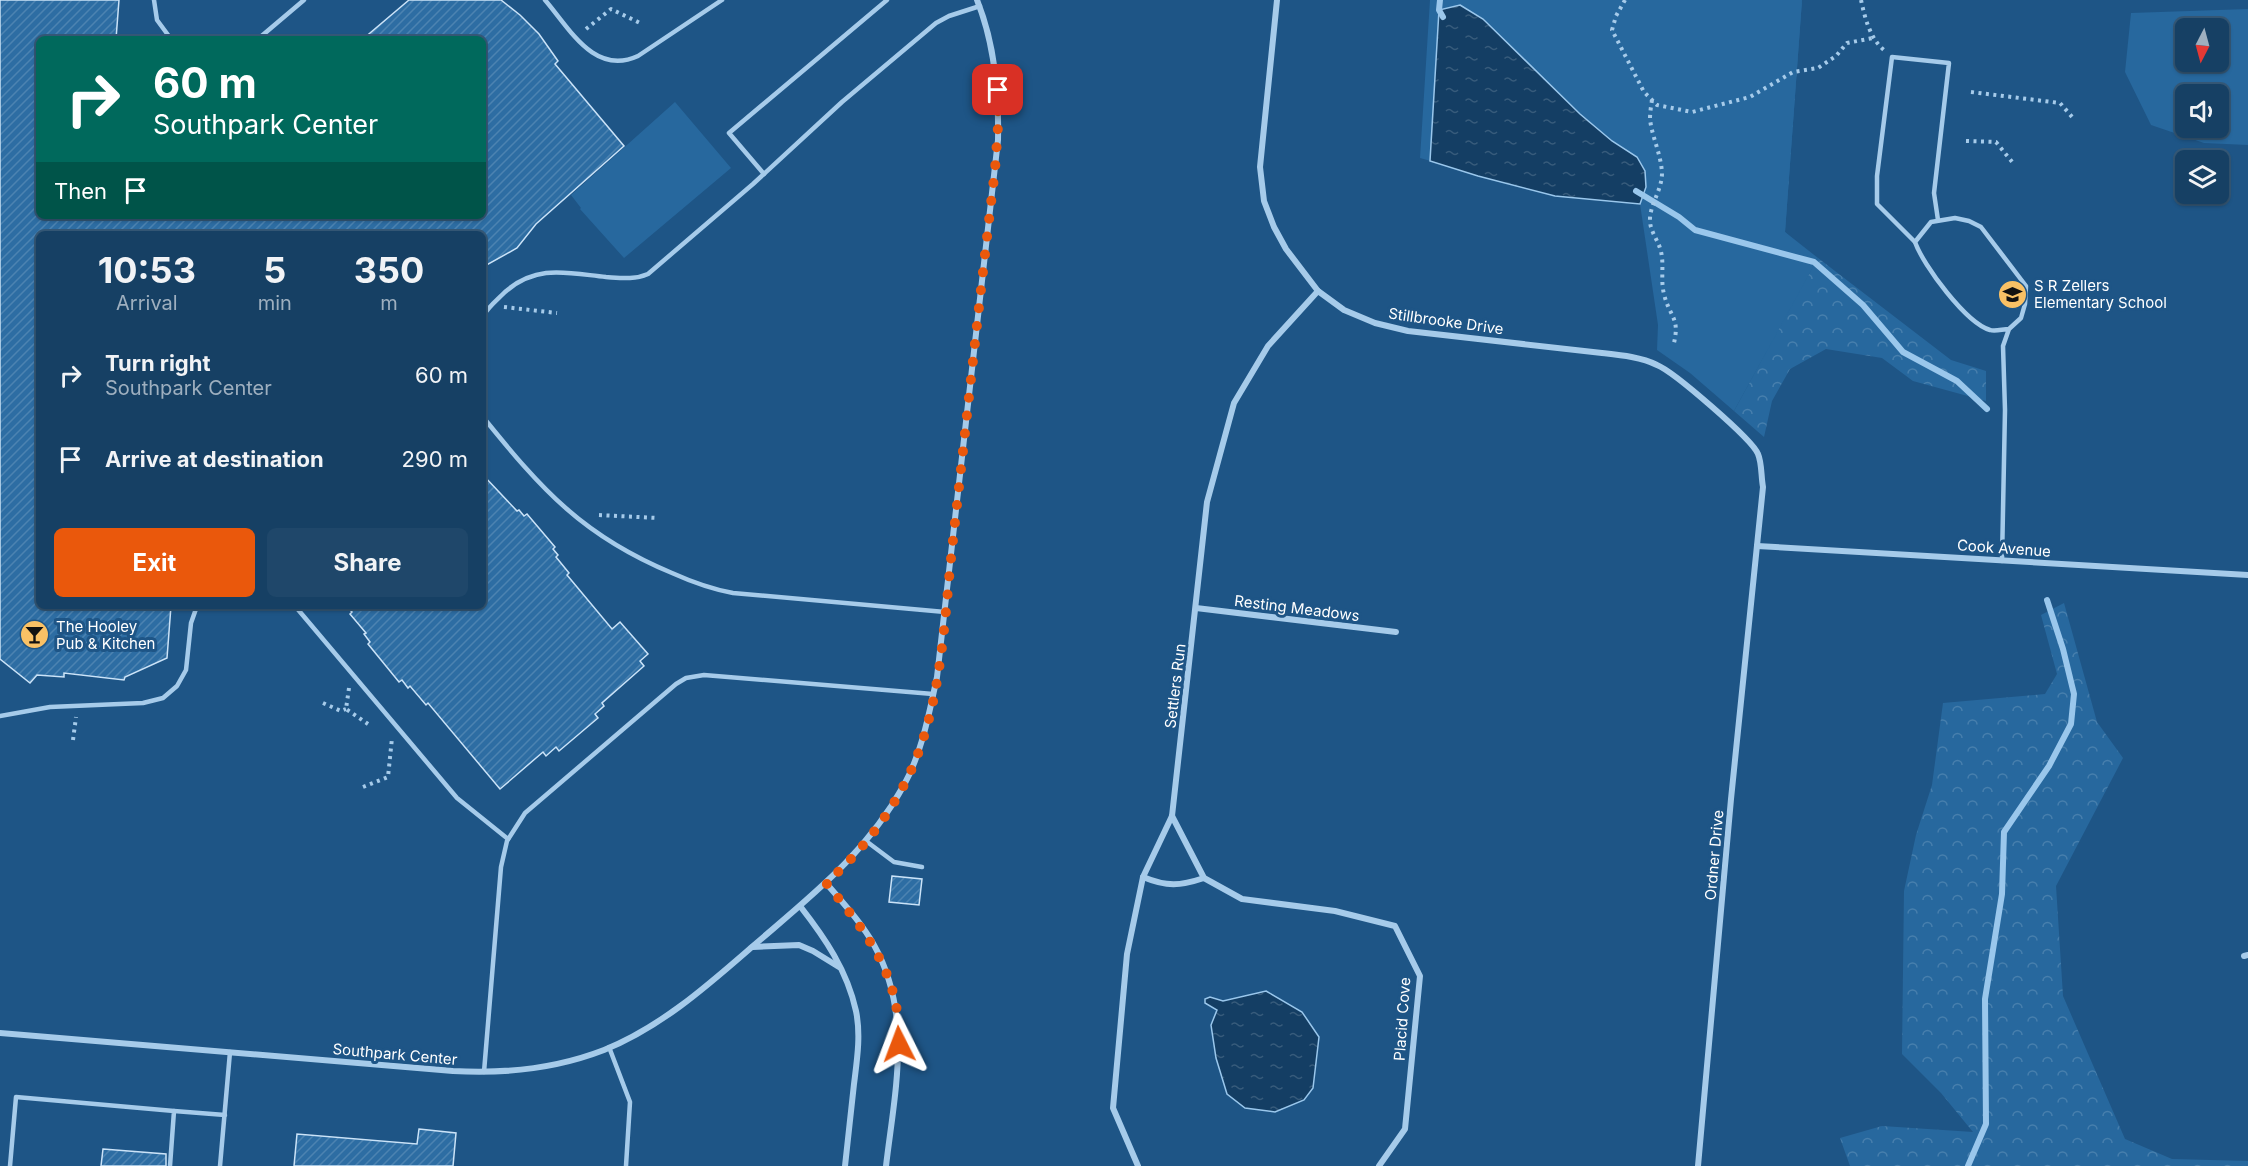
<!DOCTYPE html>
<style>
:root{--surface:#164064;--page:#1f476a;--text:#f1f3f6;--muted:#9eafbf;--line:#355978;--accent:#ea580c}
body{margin:0;font-family:Inter,sans-serif;background:var(--page);color:var(--text);height:100vh;display:flex;flex-direction:column;font-size:22px;white-space:nowrap}
*{box-sizing:border-box;margin:0}
p{font-size:20px;color:var(--muted)}
.icon{flex:none;width:33px;height:33px;fill:none;stroke:currentColor;stroke-width:2;stroke-linecap:round;stroke-linejoin:round}
.map{position:relative;flex:1;overflow:hidden}
.drawer{position:absolute;left:36px;top:231px;width:450px;height:378px;display:flex;flex-direction:column;background:var(--surface);border-radius:9px;box-shadow:0 2px 4px #0004,0 0 0 2px var(--line)}
.drawer>*{flex:none}
.hud{position:absolute;left:36px;top:36px;width:450px;height:183px;border-radius:9px;box-shadow:0 2px 4px #0004,0 0 0 2px var(--line);background:#00695c;color:#fff;overflow:hidden}
.needle{width:39px;rotate:186deg}
.buttons{position:absolute;left:2175px;top:18px;display:grid;gap:12px}
.buttons a{display:grid;place-items:center;width:54px;height:54px;border-radius:9px;background:var(--surface);box-shadow:0 2px 4px #0004,0 0 0 2px var(--line);font-size:30px}
.pin{position:absolute;display:grid;place-items:center;width:51px;height:51px;color:#fff;margin:-26px;border-radius:12px;box-shadow:0 3px 9px #0006}
.me{position:absolute;width:66px;margin:-33px;rotate:357deg;stroke-linejoin:round;filter:drop-shadow(0 0 4px #0008)}
.turn{display:flex;align-items:center;gap:21px;height:126px;padding:0 18px;font-size:27px}
.turn .icon{width:78px;height:78px;stroke-width:2.5}
.turn b{display:block;font-size:42px;line-height:51px}
.then{display:flex;align-items:center;height:57px;padding:0 18px;background:#0003;gap:12px;font-size:22px}
.eta{display:flex;justify-content:space-evenly;align-items:center;height:102px;text-align:center}
.eta b{font-size:36px;font-weight:700;line-height:42px}
.button{display:flex;gap:12px;margin-top:auto;padding:12px 18px}
.button a{flex:1;height:69px;border-radius:9px;background:var(--accent);color:#fff;font-size:24px;font-weight:700;line-height:69px;text-align:center}
.button a+a{background:var(--page);color:var(--text)}
ul{padding:0;list-style:none}
li{display:flex;align-items:center;gap:18px;height:84px;padding:0 18px}
li div{flex:1}
li b{display:block;font-size:22px}
li em{font-style:normal}
.map>svg:first-child{display:block}
</style>
<div class="map">
<svg width="2248" height="1166" viewBox="0 0 2248 1166">
<defs>
<pattern id="forest-crowns" width="20" height="18" patternUnits="userSpaceOnUse" patternTransform="scale(1.5)"><rect width="20" height="18" fill="#27689e"/><path d="M2 6a3 3 0 1 1 6 0M12 15a3 3 0 1 1 6 0" fill="none" stroke="#477fad"/></pattern>
<pattern id="water-ripples" width="26" height="14" patternUnits="userSpaceOnUse" patternTransform="scale(1.5)"><rect width="26" height="14" fill="#143e64"/><path d="M2 4q2-2 4 0t4 0M15 11q2-2 4 0t4 0" fill="none" stroke="#375b7b"/></pattern>
<pattern id="building-hatch" width="6" height="6" patternUnits="userSpaceOnUse" patternTransform="scale(1.5)"><rect width="6" height="6" fill="#2d6da3"/><path d="M-1 1l2-2M0 6l6-6M5 7l2-2" fill="none" stroke="#4c83b1"/></pattern>
</defs>
<rect width="100%" height="100%" fill="#1e5586"/>
<g fill="url(#forest-crowns)">
<path d="M 1802,0 L 1785,232 L 1814,262 L 1792,303 L 1818,258 L 1951,360 L 1986,371 L 1986,401 L 1913,381 L 1882,358 L 1826,349 L 1790,369 L 1772,401 L 1764,437 L 1734,411 L 1767,350 L 1730,210 Z"/>
<path d="M 2064,603 L 2097,722 L 2123,758 L 2056,886 L 2063,996 L 2125,1139 L 2172,1159 L 2248,1161 L 2248,1166 L 1850,1166 L 1840,1138 L 1882,1126 L 1973,1132 L 1941,1093 L 1902,1054 L 1904,891 L 1916,835 L 1932,785 L 1943,703 L 2045,694 L 2057,674 L 2041,615 Z"/>
</g>
<g fill="#27689e" fill-rule="evenodd">
<path d="M 1430,0 L 1802,0 L 1785,232 L 1818,258 L 1734,411 L 1690,373 L 1657,350 L 1658,325 L 1640,204 L 1555,196 L 1420,158 Z"/>
<path d="M 2248,9 L 2248,145 L 2204,143 L 2151,125 L 2125,72 L 2131,13 ZM 2186,28 L 2218,28 L 2218,62 L 2186,62 ZM 2186,94 L 2218,94 L 2218,128 L 2186,128 Z"/>
<path d="M 675,102 L 731,168 L 624,258 L 580,209 L 581,208 L 571,195 Z"/>
</g>
<g fill="url(#water-ripples)" stroke="#9ac7ec" stroke-width="1.5">
<path d="M 1460,5 L 1483,19 L 1580,114 L 1612,141 L 1637,157 L 1645,171 L 1646,187 L 1640,204 L 1555,196 L 1478,176 L 1430,161 L 1439,10 Z"/>
<path d="M 1266,991 L 1302,1012 L 1319,1037 L 1313,1088 L 1304,1100 L 1275,1112 L 1245,1108 L 1227,1094 L 1216,1058 L 1211,1025 L 1217,1010 L 1205,1003 L 1205,999 L 1210,997 L 1223,1001 Z"/>
</g>
<g fill="none" stroke-linecap="round" stroke-linejoin="round">
<g stroke="#9ac7ec" stroke-width="6">
<path d="M 1440,0 L 1439,10 L 1443,17"/>
<path d="M 1636,191 L 1679,217 L 1695,230 L 1814,262 L 1863,305 L 1903,352 L 1957,381 L 1987,409"/>
<path d="M 1968,1166 L 1986,1124 L 1985,999 L 2002,894 L 2004,832 L 2049,766 L 2071,724 L 2074,694 L 2063,649 L 2047,600"/>
</g>
</g>
<g fill="url(#building-hatch)" stroke="#cbe3f8" stroke-width="1.5">
<path d="M 0,0 L 119,0 L 116,39 L 39,39 L 39,216 L 483,216 L 483,39 L 363,39 L 409,0 L 501,0 L 520,15 L 539,34 L 558,61 L 555,64 L 624,146 L 536,224 L 517,248 L 483,267 L 483,234 L 39,234 L 39,606 L 171,606 L 167,658 L 125,677 L 124,680 L 64,673 L 64,677 L 37,675 L 30,683 L 0,659 Z"/>
<path d="M 483,475 L 517,511 L 519,510 L 524,516 L 527,514 L 555,547 L 553,549 L 558,555 L 556,557 L 569,573 L 567,575 L 612,629 L 620,622 L 648,654 L 640,661 L 644,666 L 602,703 L 604,706 L 595,714 L 598,718 L 559,751 L 556,747 L 546,756 L 543,752 L 500,789 L 428,703 L 426,705 L 410,686 L 408,688 L 402,680 L 399,682 L 368,644 L 370,642 L 364,634 L 366,633 L 350,614 L 352,612 L 346,606 L 483,606 Z"/>
<path d="M 892,876 L 922,879 L 919,905 L 889,902 Z"/>
<path d="M 419,1129 L 456,1133 L 453,1166 L 294,1166 L 297,1134 L 417,1144 Z"/>
<path d="M 103,1149 L 166,1154 L 166,1166 L 101,1166 Z"/>
</g>
<g fill="none" stroke-linecap="round" stroke-linejoin="round">
<g stroke="#a6cbea" stroke-width="4" stroke-dasharray="3 4.5" stroke-linecap="butt">
<path d="M 1625,0 L 1616,16 L 1612,30 L 1644,92 L 1657,105 L 1692,112 L 1750,97 L 1793,72 L 1818,68 L 1836,56 L 1847,43 L 1873,38"/>
<path d="M 1861,0 C 1865,18 1870,39 1885,51"/>
<path d="M 586,29 L 611,9 L 640,23"/>
<path d="M 1971,92 L 2060,103 L 2073,118"/>
<path d="M 1652,100 C 1651,106 1650,113 1650,119 C 1652,137 1661,154 1662,173 C 1662,191 1649,205 1650,222 C 1651,232 1657,239 1660,248 C 1665,263 1660,279 1664,294 C 1670,319 1681,317 1673,347"/>
<path d="M 1966,141 L 1996,142 L 2013,163"/>
<path d="M 504,307 L 557,313"/>
<path d="M 599,515 L 657,518"/>
<path d="M 349,688 L 346,709 L 368,724"/>
<path d="M 323,703 L 341,711 L 346,709"/>
<path d="M 73,740 L 76,717"/>
<path d="M 363,787 L 388,777 L 392,738"/>
</g>
<g stroke="#a6cbea" stroke-width="4.5">
<path d="M 154,0 L 157,20 L 171,39"/>
<path d="M 545,0 C 570,29 594,76 638,56 L 722,0"/>
<path d="M 258,39 L 304,0"/>
<path d="M 764,174 L 729,133 L 887,0"/>
<path d="M 1915,242 L 1877,204 L 1877,176 L 1892,57 L 1949,63 L 1934,193 L 1938,220"/>
<path d="M 483,316 C 489,306 497,300 505,292 C 537,264 567,273 606,277 C 621,278 634,280 648,274 L 753,184 L 842,102 L 936,23 L 949,16 L 980,6"/>
<path d="M 483,417 C 542,490 583,536 672,573 C 692,582 711,589 733,593 L 945,612"/>
<path d="M 2002,561 L 2005,410 L 2003,346 L 2009,329 L 2021,318 L 2025,304 L 2026,286 L 1981,227 L 1969,221 L 1955,218 L 1931,222 L 1915,242 C 1923,265 1966,323 1990,330 C 1995,332 2003,329 2009,329"/>
<path d="M 295,606 L 457,798 L 508,839"/>
<path d="M 0,716 L 50,707 L 143,703 L 163,698 L 177,686 L 186,670 L 191,623 L 197,606"/>
<path d="M 866,841 L 894,862 L 922,867"/>
<path d="M 609,1047 L 630,1102 L 626,1166"/>
<path d="M 484,1072 L 501,867 L 507,841 L 525,813 L 676,684 L 686,678 L 704,675 L 933,694"/>
<path d="M 174,1111 L 225,1115"/>
<path d="M 10,1166 L 16,1097 L 174,1111 L 170,1166"/>
<path d="M 220,1166 L 230,1052"/>
</g>
<g stroke="#a6cbea" stroke-width="6">
<path d="M 1277,0 L 1260,167 L 1264,201 L 1274,227 L 1286,249 L 1318,291 L 1344,310 L 1375,323 L 1408,331 L 1602,353 C 1620,355 1641,357 1657,365 C 1674,372 1752,439 1758,454 C 1762,463 1761,477 1763,487 L 1731,799 L 1698,1166"/>
<path d="M 1757,546 L 2248,575"/>
<path d="M 1196,608 L 1396,632"/>
<path d="M 1172,816 L 1204,878 L 1242,899 L 1335,911 L 1395,926 L 1420,976 L 1405,1129 L 1379,1166"/>
<path d="M 1143,877 C 1167,887 1180,886 1204,878"/>
<path d="M 826,883 C 843,903 861,922 874,945 C 913,1015 895,1090 886,1166"/>
<path d="M 800,906 C 825,938 847,970 856,1011 C 861,1035 857,1060 854,1084 C 851,1111 848,1139 845,1166"/>
<path d="M 753,947 L 799,945 L 813,951 L 839,967"/>
<path d="M 2244,956 L 2248,955"/>
<path d="M 0,1033 L 453,1071 C 505,1074 555,1069 604,1050 C 661,1027 707,986 753,946 C 811,896 866,854 904,785 C 922,752 929,714 937,677 L 998,140 C 999,92 995,45 977,0"/>
<path d="M 1138,1166 L 1113,1108 L 1127,954 L 1143,877 L 1172,816 L 1207,502 L 1234,403 L 1268,346 L 1318,291"/>
</g>
</g>
<g fill="none" stroke-linecap="round" stroke-linejoin="round">
<path stroke="#ea580c" stroke-width="10" stroke-dasharray="0 18" d="M 899,1044 C 901,976 867,933 826,883 C 866,848 901,801 919,751 C 943,686 945,609 953,540 C 967,417 980,293 995,170 L 998,126 L 998,90"/>
</g>
<defs>
<symbol id="school-disc" viewBox="-11 -11 22 22"><circle r="9.5" fill="#f9c165" stroke="#1e5586"/><path d="M0-5L7-2L0 1L-7-2ZM-4 1L0 2.5L4 1V4Q0 6-4 4Z" fill="#111"/></symbol>
<symbol id="bar-disc" viewBox="-11 -11 22 22"><circle r="9.5" fill="#f9c165" stroke="#1e5586"/><path d="M-6-5H6L.8 .8V4.5H3.5V6h-7V4.5H-.8V.8Z" fill="#111"/></symbol>
</defs>
<g fill-rule="evenodd">
<use href="#school-disc" x="1996" y="278" width="33" height="33"/>
<use href="#bar-disc" x="18" y="618" width="33" height="33"/>
</g>
<g text-anchor="middle" dominant-baseline="central" stroke-width="6" stroke-linejoin="round" paint-order="stroke">
<g font-size="15" fill="#fff" stroke="#1e5586" text-anchor="start">
<text x="2034" y="285">S R Zellers<tspan x="2034" dy="17">Elementary School</tspan></text>
<text x="56" y="626">The Hooley<tspan x="56" dy="17">Pub &amp; Kitchen</tspan></text>
</g>
<g font-size="15" fill="#fff" stroke="#1e5586">
<text transform="translate(1446 321) rotate(8)">Stillbrooke Drive</text>
<text transform="translate(2004 548) rotate(4)">Cook Avenue</text>
<text transform="translate(1297 608) rotate(7)">Resting Meadows</text>
<text transform="translate(1175 686) rotate(-83)">Settlers Run</text>
<text transform="translate(1714 855) rotate(-85)">Ordner Drive</text>
<text transform="translate(1402 1019) rotate(-86)">Placid Cove</text>
<text transform="translate(395 1054) rotate(5)">Southpark Center</text>
</g>
</g>
</svg>
<div class="buttons">
<a><svg class="needle" viewBox="-14 -14 28 28"><path d="M0-13l5 13h-10z" fill="#e53935"/><path d="M0 13l5-13h-10z" fill="#9eafbf"/></svg></a>
<a><svg class="icon" aria-label="sound" viewBox="0 0 24 24"><path d="M4 9h4l5-4v14l-5-4H4zM17 9q2 3 0 6"/></svg></a>
<a><svg class="icon" aria-label="layers" viewBox="0 0 24 24"><path d="M12 4l9 5-9 5-9-5zM3 14l9 5 9-5"/></svg></a>
</div>
<div class="pin" style="left:998px;top:90px;background:#d93025"><svg class="icon" aria-label="arrive" viewBox="0 0 24 24"><path d="M6 21V4h12l-3 4 3 4H6"/></svg></div>
<svg class="me" style="left:899px;top:1044px" viewBox="-20 -20 40 40"><path d="M0-17L14 15 0 8-14 15z" fill="#ea580c" stroke="#fff" stroke-width="4"/></svg>
<div class="hud">
<div class="turn"><svg class="icon" aria-label="right" viewBox="0 0 24 24"><path d="M7 20v-9h11M14 6l5 5-5 5"/></svg><div><b>60 m</b>Southpark Center</div></div>
<div class="then">Then<svg class="icon" aria-label="arrive" viewBox="0 0 24 24"><path d="M6 21V4h12l-3 4 3 4H6"/></svg></div>
</div>
<section class="drawer">
<div class="eta">
<div><b>10:53</b><p>Arrival</p></div>
<div><b>5</b><p>min</p></div>
<div><b>350</b><p>m</p></div>
</div>
<ul>
<li><svg class="icon" aria-label="right" viewBox="0 0 24 24"><path d="M7 20v-9h11M14 6l5 5-5 5"/></svg><div><b>Turn right</b><p>Southpark Center</p></div><em>60 m</em></li>
<li><svg class="icon" aria-label="arrive" viewBox="0 0 24 24"><path d="M6 21V4h12l-3 4 3 4H6"/></svg><div><b>Arrive at destination</b></div><em>290 m</em></li>
</ul>
<div class="button"><a>Exit</a><a>Share</a></div>
</section>
</div>
